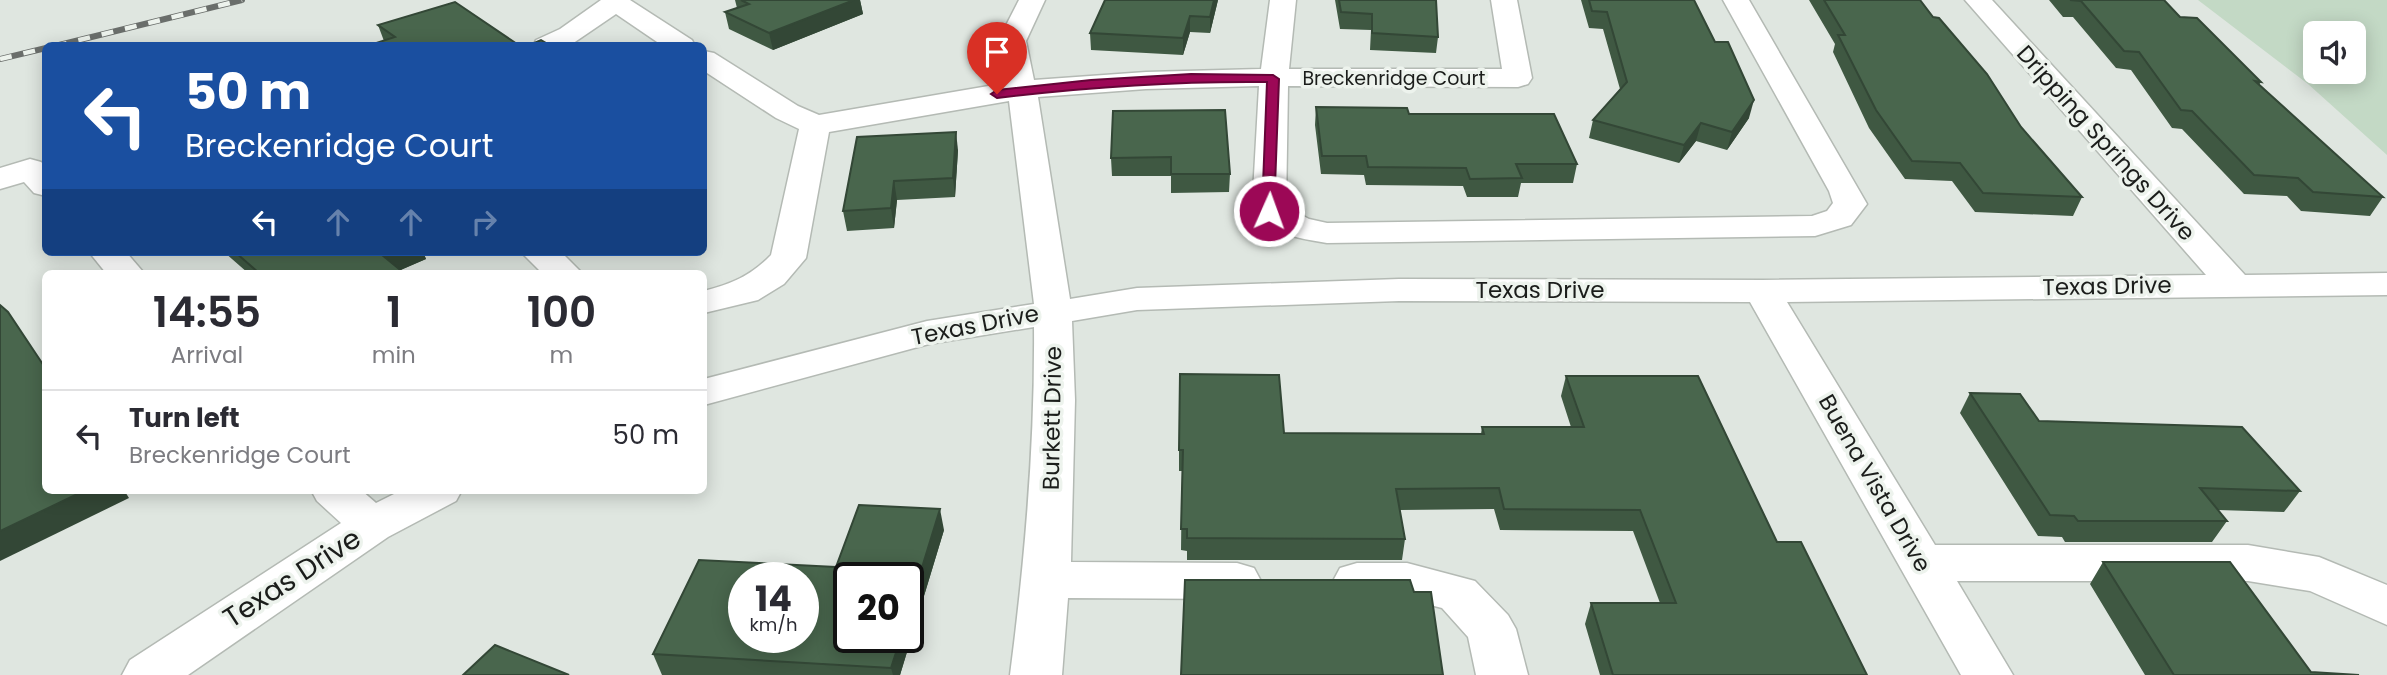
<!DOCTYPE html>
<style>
:root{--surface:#fff;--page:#f7f7f7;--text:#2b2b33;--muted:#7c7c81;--line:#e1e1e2}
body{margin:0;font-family:Poppins,sans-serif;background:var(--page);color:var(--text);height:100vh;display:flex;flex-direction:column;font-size:26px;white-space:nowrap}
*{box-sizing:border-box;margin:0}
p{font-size:23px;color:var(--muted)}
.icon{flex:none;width:38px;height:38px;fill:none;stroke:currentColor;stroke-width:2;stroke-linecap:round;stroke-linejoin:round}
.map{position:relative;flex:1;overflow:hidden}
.sheet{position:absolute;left:42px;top:270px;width:665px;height:224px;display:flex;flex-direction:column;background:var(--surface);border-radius:10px;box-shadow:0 4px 18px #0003}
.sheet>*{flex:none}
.banner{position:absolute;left:42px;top:42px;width:665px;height:214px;border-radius:10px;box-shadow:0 4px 18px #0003;background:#1a4fa0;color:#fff;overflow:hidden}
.controls{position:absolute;left:2303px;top:21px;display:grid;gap:14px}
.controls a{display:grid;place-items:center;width:63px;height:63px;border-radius:10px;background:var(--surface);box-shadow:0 4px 18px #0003;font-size:35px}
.speed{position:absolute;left:728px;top:562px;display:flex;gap:14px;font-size:35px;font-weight:700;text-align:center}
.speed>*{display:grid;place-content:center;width:91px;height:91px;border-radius:50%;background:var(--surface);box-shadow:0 4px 18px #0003;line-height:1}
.speed small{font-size:18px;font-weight:400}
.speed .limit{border:4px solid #111;border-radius:10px;background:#fff;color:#111}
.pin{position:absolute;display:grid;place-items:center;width:60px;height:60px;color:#fff;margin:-72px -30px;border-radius:50% 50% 50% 0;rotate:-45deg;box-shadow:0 0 7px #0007}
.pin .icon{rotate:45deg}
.me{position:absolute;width:77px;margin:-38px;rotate:2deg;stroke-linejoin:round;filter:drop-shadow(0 0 5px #0008)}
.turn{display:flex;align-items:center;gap:24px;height:147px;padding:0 28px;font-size:32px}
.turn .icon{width:91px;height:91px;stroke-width:2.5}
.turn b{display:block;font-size:49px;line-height:60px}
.lanes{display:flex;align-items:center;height:66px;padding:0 28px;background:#0003;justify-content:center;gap:35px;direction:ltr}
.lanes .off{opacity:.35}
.eta{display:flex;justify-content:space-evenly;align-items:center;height:119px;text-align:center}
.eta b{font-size:42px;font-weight:600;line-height:49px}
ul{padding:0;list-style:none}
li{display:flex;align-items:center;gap:21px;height:91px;padding:0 28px;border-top:2px solid var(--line)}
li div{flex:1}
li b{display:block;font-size:26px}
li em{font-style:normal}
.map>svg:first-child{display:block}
</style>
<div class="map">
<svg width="2387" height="675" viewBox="0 0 2387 675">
<rect width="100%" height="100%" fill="#dfe6e0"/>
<path fill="#c3d9c5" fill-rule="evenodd" d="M 2198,0 L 2387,0 L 2387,155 L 2308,84 ZM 2315,33 L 2354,33 L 2354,72 L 2315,72 Z"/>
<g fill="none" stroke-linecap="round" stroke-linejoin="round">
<defs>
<g id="minor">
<path d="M 601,0 L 630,0 L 692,40 L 695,46 L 663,46 L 616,14 L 569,46 L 533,46 L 536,40 L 560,29 Z"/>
<path d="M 1019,0 L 1045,0 L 1026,41 L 1034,80 L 1146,72 L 1261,69 L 1270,0 L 1296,0 L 1289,69 L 1502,69 L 1491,0 L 1517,0 L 1532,78 L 1528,84 L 1518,87 L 1288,86 L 1286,207 L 1309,219 L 1327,223 L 1812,216 L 1827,211 L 1833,203 L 1829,191 L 1723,0 L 1749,0 L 1867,204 L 1851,225 L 1815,236 L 1327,243 C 1301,239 1268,234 1252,211 L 1259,86 L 1146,89 L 1038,97 L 1070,299 L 1137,288 L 1399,279 L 1762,280 L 2206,275 L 1965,0 L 1992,0 L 2245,275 L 2387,273 L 2387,295 L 1787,302 L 1935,545 L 2248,545 L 2319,557 L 2387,585 L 2387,625 L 2310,591 L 2248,581 L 1957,581 L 2013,675 L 1961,675 L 1750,302 L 1399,301 L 1137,310 L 1072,321 L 1075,400 L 1071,562 L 1237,563 L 1254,568 L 1261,581 L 1254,594 L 1237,599 L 1068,598 L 1062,675 L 1010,675 C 1025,559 1035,444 1034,327 L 929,344 L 704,405 L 704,379 L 927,321 L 1034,304 L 1009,101 L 829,132 L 806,258 L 784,284 L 758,300 L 704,313 L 704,291 C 731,284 751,276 771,255 L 799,129 L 776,118 L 704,71 L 704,51 L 714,53 L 798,106 L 819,115 L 1006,83 L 998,41 Z"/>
<path d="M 30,159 L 41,162 L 46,166 L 46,196 L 34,193 L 24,182 L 0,189 L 0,168 Z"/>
<path d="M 89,252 L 126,252 L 144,273 L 106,273 Z"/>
<path d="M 521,252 L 561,252 L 582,273 L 542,273 Z"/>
<path d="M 311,490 L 361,490 L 376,503 L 402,490 L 462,490 L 456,501 L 388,537 L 188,675 L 122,675 L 130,660 L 341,523 L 317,501 Z"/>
<path d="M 1357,563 L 1407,563 L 1475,581 L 1508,615 L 1516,629 L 1528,675 L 1476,675 L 1468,637 L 1442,608 L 1407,599 L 1357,599 L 1340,594 L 1333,581 L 1340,568 Z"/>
</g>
</defs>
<use href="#minor" stroke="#b4bab4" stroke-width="3"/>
<use href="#minor" fill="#fff" fill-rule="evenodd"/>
<defs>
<g id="rail">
<path d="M 55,46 L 242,0"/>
<path d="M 0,59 L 46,48"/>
</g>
</defs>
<use href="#rail" stroke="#6a6e6b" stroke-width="6"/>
<use href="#rail" stroke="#edf3ed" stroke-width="4.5" stroke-dasharray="12" stroke-linecap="butt"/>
</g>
<g fill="#3f5842">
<path d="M 735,0 L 860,0 L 863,14 L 773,50 L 729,29 L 725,12 L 737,8 Z"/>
<path d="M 1218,0 L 1210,33 L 1190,32 L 1183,55 L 1091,50 L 1090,33 Z"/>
<path d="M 1335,0 L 1436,0 L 1438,37 L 1436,53 L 1370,50 L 1371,30 L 1340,29 Z"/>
<path d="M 1581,0 L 1694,0 L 1749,118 L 1727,150 L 1696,141 L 1679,163 L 1589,138 L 1593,120 L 1620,89 L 1603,29 L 1589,28 Z"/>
<path d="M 1809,0 L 1920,0 L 2021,127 L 2082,197 L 2073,216 L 1975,212 L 1952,181 L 1905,179 L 1869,128 L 1833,52 L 1835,44 Z"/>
<path d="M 2049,0 L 2164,0 L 2180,17 L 2261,82 L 2259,85 L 2383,197 L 2370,216 L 2301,211 L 2287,196 L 2244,194 L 2182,129 L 2172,128 L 2131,70 L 2116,68 L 2073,17 L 2063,17 Z"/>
<path d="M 378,25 L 520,46 L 374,46 L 373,44 L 384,41 Z"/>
<path d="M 1316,107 L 1409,114 L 1577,164 L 1573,183 L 1521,183 L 1518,197 L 1467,197 L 1463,186 L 1366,185 L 1364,175 L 1321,174 L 1315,125 Z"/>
<path d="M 1225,110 L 1230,174 L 1229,192 L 1171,193 L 1171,176 L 1112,176 L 1111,158 Z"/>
<path d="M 857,137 L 958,150 L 955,197 L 897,200 L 894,228 L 847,231 L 843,211 Z"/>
<path d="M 224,252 L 423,252 L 426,259 L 400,270 L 404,273 L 248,273 Z"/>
<path d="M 1566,376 L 1777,542 L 1867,675 L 1600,675 L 1585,624 L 1591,603 L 1660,603 L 1633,531 L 1500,530 L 1494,509 L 1400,510 L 1405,539 L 1402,560 L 1187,560 L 1187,551 L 1181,550 L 1182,471 L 1179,471 L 1179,450 L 1284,433 L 1481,434 L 1482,427 L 1571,427 L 1561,396 Z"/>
<path d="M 1970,393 L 2039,421 L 2300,491 L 2284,512 L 2218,510 L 2227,521 L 2212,542 L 2065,542 L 2062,537 L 2038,536 L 1960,413 Z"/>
<path d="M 944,530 L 900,675 L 662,675 L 653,654 L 836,567 Z"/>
<path d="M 2103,562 L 2311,672 L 2359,675 L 2145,675 L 2090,584 Z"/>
</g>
<g fill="#334736">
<path d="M 854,0 L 860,0 L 863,14 L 773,50 L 769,33 Z"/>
<path d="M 1214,0 L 1218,0 L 1210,33 L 1210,17 Z"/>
<path d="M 1190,16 L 1190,32 L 1183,55 L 1183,38 Z"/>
<path d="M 1754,100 L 1749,118 L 1727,150 L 1732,132 Z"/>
<path d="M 1701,123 L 1696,141 L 1679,163 L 1684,145 Z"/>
<path d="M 956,132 L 958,150 L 955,197 L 953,178 Z"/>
<path d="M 894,181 L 897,200 L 894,228 L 891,208 Z"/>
<path d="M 388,252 L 423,252 L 426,259 L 394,273 L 382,255 Z"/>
<path d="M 86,490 L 124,490 L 129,498 L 0,561 L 0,531 Z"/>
<path d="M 940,509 L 944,530 L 900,675 L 893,675 L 891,668 L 901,637 L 908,637 L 908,613 Z"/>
</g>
<g fill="#49664d" stroke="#334736" stroke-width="2" fill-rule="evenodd">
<path d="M 741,0 L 854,0 L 769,33 L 725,12 L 749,4 Z"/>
<path d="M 1105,0 L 1214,0 L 1210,17 L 1190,16 L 1183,38 L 1090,33 Z"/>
<path d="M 1339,0 L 1436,0 L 1438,37 L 1372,33 L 1372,14 L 1341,12 Z"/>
<path d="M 1589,0 L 1694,0 L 1715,42 L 1728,42 L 1754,100 L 1732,132 L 1701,123 L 1684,145 L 1593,120 L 1627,82 L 1607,12 L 1592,11 Z"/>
<path d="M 1824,0 L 1920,0 L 1933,17 L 1939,18 L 1987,74 L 2021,127 L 2082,197 L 1983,193 L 1960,163 L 1912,161 L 1876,110 L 1838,35 L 1845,35 Z"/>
<path d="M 2070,0 L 2164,0 L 2180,17 L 2197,18 L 2261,82 L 2255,81 L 2383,197 L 2313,192 L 2298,178 L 2254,175 L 2192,111 L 2181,110 L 2139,52 L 2124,51 L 2081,1 Z"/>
<path d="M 455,2 L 520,46 L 376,46 L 373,44 L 395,37 L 378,25 Z"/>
<path d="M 541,40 L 551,46 L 527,46 Z"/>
<path d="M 1316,107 L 1407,108 L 1409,114 L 1554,114 L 1577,164 L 1516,164 L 1522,178 L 1470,179 L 1466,168 L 1368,167 L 1366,156 L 1322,156 Z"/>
<path d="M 1225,110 L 1230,174 L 1171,174 L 1171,157 L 1111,158 L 1113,111 Z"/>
<path d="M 956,132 L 953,178 L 894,181 L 891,208 L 843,211 L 857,137 Z"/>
<path d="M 235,252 L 388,252 L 382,255 L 404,273 L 259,273 Z"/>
<path d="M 0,305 L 8,312 L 46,369 L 46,490 L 86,490 L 0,531 Z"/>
<path d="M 1180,374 L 1279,375 L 1284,433 L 1484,434 L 1482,427 L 1584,427 L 1566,376 L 1698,376 L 1777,542 L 1801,542 L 1867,675 L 1613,675 L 1591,603 L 1676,603 L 1640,510 L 1504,509 L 1499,488 L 1396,489 L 1405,539 L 1187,538 L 1187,529 L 1181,529 L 1183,450 L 1179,450 Z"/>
<path d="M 1970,393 L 2020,394 L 2039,421 L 2242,427 L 2300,491 L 2200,488 L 2227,521 L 2078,521 L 2074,516 L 2050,515 Z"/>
<path d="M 859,505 L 940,509 L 908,613 L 908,578 L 849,578 L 849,637 L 901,637 L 891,668 L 653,654 L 699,560 L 836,567 ZM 744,578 L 803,578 L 803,637 L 744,637 Z"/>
<path d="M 2103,562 L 2230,562 L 2311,672 L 2359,675 L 2174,675 Z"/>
<path d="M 1185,580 L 1410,580 L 1414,592 L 1431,592 L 1443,675 L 1181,675 Z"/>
<path d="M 495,645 L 569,675 L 463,675 Z"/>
</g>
<path fill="#9c0856" stroke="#650538" stroke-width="2" d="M 1191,74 L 1273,75 L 1279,79 L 1274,213 L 1264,213 L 1262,211 L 1267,82 C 1176,81 1087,87 997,98 L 991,94 L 997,90 L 1091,80 Z"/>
<g text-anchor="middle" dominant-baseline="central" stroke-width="7" stroke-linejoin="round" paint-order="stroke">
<g font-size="19" fill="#1b1d1b" stroke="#edf3ed">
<text x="1394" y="78">Breckenridge Court</text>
</g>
<g font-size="23" fill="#1b1d1b" stroke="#edf3ed">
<text transform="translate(2106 143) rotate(48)">Dripping Springs Drive</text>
<text transform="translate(2107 286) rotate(-1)">Texas Drive</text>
<text x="1540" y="290">Texas Drive</text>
<text transform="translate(975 325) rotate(-11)">Texas Drive</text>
<text transform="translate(1052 418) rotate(-89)">Burkett Drive</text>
<text transform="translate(1875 483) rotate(60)">Buena Vista Drive</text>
</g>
<g font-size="28" fill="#1b1d1b" stroke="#edf3ed">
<text transform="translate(292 578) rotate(-33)">Texas Drive</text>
</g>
</g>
</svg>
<div class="controls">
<a><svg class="icon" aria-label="sound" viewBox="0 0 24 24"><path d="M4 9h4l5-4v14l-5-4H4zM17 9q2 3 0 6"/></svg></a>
</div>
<div class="speed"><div>14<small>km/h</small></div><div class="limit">20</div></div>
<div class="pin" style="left:997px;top:94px;background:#d93025"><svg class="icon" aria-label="arrive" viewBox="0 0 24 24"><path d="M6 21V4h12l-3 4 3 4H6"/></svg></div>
<svg class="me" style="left:1269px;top:211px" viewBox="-20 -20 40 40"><circle r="17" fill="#9c0856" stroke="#fff" stroke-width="3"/><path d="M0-11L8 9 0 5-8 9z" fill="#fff"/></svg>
<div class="banner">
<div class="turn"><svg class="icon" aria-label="left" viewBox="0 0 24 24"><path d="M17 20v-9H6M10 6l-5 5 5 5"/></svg><div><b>50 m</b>Breckenridge Court</div></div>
<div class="lanes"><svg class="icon" aria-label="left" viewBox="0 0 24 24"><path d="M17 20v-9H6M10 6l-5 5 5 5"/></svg><svg class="icon off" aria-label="ahead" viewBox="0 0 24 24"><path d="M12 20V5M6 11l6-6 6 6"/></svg><svg class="icon off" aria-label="ahead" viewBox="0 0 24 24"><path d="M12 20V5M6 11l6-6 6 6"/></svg><svg class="icon off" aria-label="right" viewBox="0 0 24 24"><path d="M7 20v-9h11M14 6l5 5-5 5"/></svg></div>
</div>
<section class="sheet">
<div class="eta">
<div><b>14:55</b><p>Arrival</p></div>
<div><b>1</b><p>min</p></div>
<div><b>100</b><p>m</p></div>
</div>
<ul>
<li><svg class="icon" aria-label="left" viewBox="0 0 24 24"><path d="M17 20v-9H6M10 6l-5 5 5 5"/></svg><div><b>Turn left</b><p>Breckenridge Court</p></div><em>50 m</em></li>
</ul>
</section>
</div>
